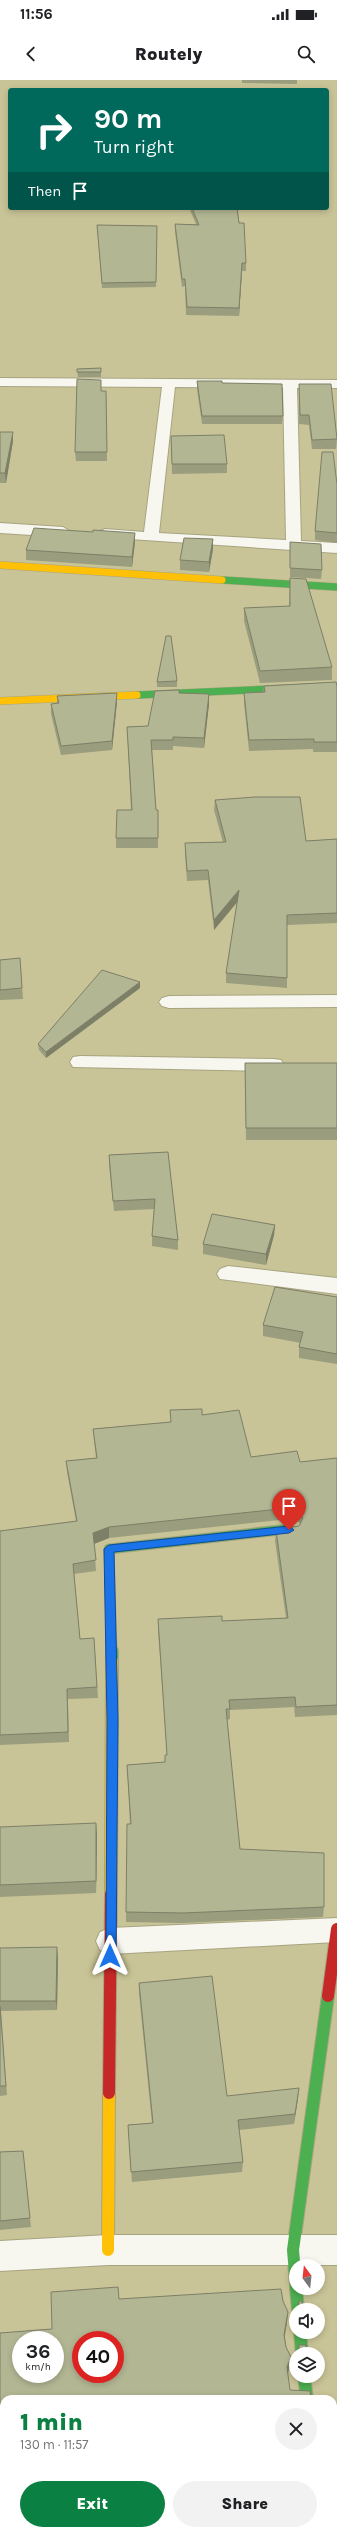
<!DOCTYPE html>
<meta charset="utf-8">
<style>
:root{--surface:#fff;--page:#f2f2f2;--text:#202124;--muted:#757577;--accent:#0b8043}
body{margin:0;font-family:Karla,sans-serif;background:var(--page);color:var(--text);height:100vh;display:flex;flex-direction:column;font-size:15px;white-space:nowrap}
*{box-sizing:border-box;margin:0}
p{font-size:13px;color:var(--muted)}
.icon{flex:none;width:22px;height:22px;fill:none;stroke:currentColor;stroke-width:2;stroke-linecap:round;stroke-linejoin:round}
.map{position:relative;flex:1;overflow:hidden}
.panel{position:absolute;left:0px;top:2315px;width:337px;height:140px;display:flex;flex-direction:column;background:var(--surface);border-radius:12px 12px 0 0;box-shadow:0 2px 6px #0003}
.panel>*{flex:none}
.guide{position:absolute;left:8px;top:8px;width:321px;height:122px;border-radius:4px;box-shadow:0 2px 6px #0003;background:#00695c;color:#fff;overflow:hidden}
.needle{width:26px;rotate:345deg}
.fabs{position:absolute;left:289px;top:2179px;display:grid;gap:8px}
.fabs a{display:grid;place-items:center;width:36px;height:36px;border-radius:50%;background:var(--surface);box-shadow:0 2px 6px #0003;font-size:20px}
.speed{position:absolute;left:12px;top:2251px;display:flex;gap:8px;font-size:20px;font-weight:700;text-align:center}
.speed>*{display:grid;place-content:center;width:52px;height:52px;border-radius:50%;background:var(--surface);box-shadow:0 2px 6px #0003;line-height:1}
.speed small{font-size:10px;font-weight:400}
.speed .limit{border:6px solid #d22;background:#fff;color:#111}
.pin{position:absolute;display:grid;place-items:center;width:34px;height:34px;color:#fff;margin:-41px -17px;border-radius:50% 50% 50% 0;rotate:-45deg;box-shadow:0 0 4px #0007}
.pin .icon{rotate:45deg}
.me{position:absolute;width:44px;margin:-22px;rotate:0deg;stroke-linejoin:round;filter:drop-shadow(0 0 3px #0008)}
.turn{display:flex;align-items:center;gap:14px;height:84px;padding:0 20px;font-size:18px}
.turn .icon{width:52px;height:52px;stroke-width:2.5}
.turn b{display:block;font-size:28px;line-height:34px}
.then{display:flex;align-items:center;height:38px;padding:0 20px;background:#0003;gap:8px;font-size:15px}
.round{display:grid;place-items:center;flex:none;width:42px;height:42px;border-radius:21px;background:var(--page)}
.headline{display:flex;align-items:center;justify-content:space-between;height:68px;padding:0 20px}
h1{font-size:24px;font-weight:800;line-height:30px;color:var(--accent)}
.action{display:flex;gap:8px;margin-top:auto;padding:8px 20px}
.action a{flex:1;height:46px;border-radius:24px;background:var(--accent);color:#fff;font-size:16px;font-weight:800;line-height:46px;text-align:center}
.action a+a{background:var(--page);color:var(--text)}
.status{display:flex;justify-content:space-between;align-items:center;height:28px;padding:0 20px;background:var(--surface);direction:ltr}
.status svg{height:11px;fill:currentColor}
header{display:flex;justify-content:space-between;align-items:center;height:52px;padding:0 20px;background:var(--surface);font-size:18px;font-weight:800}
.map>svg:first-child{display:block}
</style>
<div class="status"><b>11:56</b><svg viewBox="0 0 49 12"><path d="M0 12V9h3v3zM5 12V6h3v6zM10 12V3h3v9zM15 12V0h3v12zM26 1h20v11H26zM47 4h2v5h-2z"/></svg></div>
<header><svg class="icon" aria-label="back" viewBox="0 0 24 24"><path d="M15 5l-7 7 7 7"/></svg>Routely<svg class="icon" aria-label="search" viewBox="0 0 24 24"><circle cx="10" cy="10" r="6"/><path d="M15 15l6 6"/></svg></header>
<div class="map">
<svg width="337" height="2455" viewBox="0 0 337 2455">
<rect width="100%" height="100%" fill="#c9c497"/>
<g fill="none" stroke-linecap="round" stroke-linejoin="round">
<defs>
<g id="street">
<path d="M 0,298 L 337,300 L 337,308 L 297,308 L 301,461 L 337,463 L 337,473 L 100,457 L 97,454 L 100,451 L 105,449 L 144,452 L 162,307 L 0,306 ZM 175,307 L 283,308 L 286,460 L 159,453 Z"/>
<path d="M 0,443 L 63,447 L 71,452 L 63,457 L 0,453 Z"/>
<path d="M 337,915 L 337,927 L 169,928 L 162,926 L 159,922 L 162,918 L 169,916 Z"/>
<path d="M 80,976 L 274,979 L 281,980 L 284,985 L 281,990 L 274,991 L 73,987 L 70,982 L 73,977 Z"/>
<path d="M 228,1186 L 337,1198 L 337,1214 L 220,1199 L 217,1194 L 220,1189 Z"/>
<path d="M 337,1838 L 337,1862 L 110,1874 L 100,1870 L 96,1861 L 100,1852 L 110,1848 Z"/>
<path d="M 108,2155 L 337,2155 L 337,2185 L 108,2185 L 0,2191 L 0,2161 Z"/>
</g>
<g id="fast-far2">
<path d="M 222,500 L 337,507"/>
<path d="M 137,615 L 337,606"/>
</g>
<path id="fast-far1" d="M 112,1572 L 109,1469 L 289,1449"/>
<g id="fast">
<path d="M 112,1571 L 112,1581"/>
<path d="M 296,2205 L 293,2170 L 328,1916"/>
<path d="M 296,2208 L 298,2230"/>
<path d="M 300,2252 L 302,2274"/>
<path d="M 304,2296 L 307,2319"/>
</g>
<g id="slow-far1">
<path d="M 0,485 L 222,500"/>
<path d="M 0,621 L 137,615"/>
</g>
<g id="slow">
<path d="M 111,1814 L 112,1581"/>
<path d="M 108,2170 L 109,2013"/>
</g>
<g id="jam">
<path d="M 328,1916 L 337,1849"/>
<path d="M 109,2013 L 111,1814"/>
</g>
</defs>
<use href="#street" stroke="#a7a480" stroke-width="2"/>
<use href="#fast-far2" stroke="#a7a480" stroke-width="8"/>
<use href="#fast-far1" stroke="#a7a480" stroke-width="11"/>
<use href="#fast" stroke="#a7a480" stroke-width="14"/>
<use href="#slow-far1" stroke="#a7a480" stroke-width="8"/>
<use href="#slow" stroke="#a7a480" stroke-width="14"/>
<use href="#jam" stroke="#a7a480" stroke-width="14"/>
<use href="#street" fill="#f7f6ef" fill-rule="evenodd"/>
<use href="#fast-far2" stroke="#4caf50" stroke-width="7"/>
<use href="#fast-far1" stroke="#4caf50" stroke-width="9"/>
<use href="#fast" stroke="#4caf50" stroke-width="12"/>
<use href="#slow-far1" stroke="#ffc107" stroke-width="7"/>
<use href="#slow" stroke="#ffc107" stroke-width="12"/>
<use href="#jam" stroke="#c62828" stroke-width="12"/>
</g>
<g fill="#9a9d7e">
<path d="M 242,0 L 297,0 L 297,4 L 242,3 Z"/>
<path d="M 189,128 L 237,128 L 246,183 L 246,191 L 242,191 L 239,236 L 186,235 L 185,206 L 182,207 L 175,152 L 175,144 L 196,144 Z"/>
<path d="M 97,145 L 157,146 L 156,207 L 102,208 Z"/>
<path d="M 101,288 L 101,297 L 78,297 L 77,289 Z"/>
<path d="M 197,301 L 222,303 L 283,336 L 282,344 L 202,344 L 197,309 Z"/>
<path d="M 299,304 L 337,359 L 336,369 L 312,369 L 309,345 L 299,344 Z"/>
<path d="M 101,311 L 106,311 L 107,381 L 76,381 L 75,372 Z"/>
<path d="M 0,352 L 13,352 L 13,361 L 6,403 L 0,403 Z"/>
<path d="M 171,356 L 227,384 L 227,393 L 172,394 Z"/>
<path d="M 337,404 L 337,463 L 315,460 L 315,451 Z"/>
<path d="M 135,453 L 135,462 L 132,487 L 26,480 L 26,470 Z"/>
<path d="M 213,459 L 213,469 L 209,492 L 180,490 L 180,480 Z"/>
<path d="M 290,462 L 322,490 L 321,499 L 290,497 Z"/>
<path d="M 290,498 L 332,587 L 332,600 L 260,603 L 244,541 L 244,528 L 289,526 Z"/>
<path d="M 177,601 L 177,607 L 157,607 L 157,602 Z"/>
<path d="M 264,606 L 337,606 L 337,672 L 313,672 L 313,669 L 249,671 L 244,623 L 244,613 L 263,612 Z"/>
<path d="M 117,613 L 117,622 L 112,670 L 61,675 L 51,634 L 51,624 L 57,624 L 57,616 Z"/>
<path d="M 209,614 L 209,624 L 204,668 L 173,666 L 173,670 L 152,670 L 156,730 L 158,730 L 158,768 L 116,768 L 116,758 L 131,730 L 127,647 L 148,646 Z"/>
<path d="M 215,720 L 306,761 L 337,759 L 337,843 L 287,845 L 287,908 L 226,903 L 226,893 L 237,822 L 214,850 L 208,800 L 187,801 L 185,773 L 185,763 L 223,762 L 214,730 Z"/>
<path d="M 20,878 L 23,919 L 0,920 L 0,880 Z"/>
<path d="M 140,908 L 46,978 L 39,970 L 38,964 Z"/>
<path d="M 245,983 L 337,983 L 337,1060 L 246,1060 L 245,996 Z"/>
<path d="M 168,1072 L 178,1160 L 178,1170 L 152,1166 L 152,1156 L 154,1129 L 114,1131 L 109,1085 L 109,1075 Z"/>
<path d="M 275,1145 L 274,1155 L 266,1185 L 203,1174 L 203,1164 Z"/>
<path d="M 337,1217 L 337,1284 L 299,1278 L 299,1267 L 301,1263 L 263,1256 L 263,1245 Z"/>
<path d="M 202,1335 L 251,1377 L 300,1382 L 337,1378 L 337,1635 L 295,1637 L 294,1627 L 230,1630 L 230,1639 L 227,1640 L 240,1769 L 324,1827 L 323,1837 L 182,1843 L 126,1842 L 126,1832 L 130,1744 L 127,1685 L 165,1682 L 165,1675 L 167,1675 L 158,1550 L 158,1539 L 222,1541 L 286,1538 L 275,1461 L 276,1450 L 299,1446 L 300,1444 L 298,1441 L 289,1439 L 109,1458 L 94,1464 L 96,1491 L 74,1494 L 80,1559 L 94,1558 L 98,1618 L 68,1619 L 69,1662 L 0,1665 L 0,1451 L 76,1441 L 67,1392 L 66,1381 L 96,1378 L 94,1360 L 93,1349 L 170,1342 Z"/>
<path d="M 0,1747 L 97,1755 L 96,1813 L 0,1817 Z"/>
<path d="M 0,1868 L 58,1877 L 57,1930 L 1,1931 L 7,2015 L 0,2016 Z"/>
<path d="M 139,1903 L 227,2016 L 298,2018 L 294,2044 L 239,2050 L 243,2082 L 242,2092 L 132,2102 L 128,2045 L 152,2043 L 139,1913 Z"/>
<path d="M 23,2071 L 31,2147 L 0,2150 L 0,2072 Z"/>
<path d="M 119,2219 L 283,2221 L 287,2242 L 285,2257 L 286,2267 L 291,2277 L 290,2286 L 288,2292 L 4,2319 L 4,2351 L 0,2352 L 0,2253 L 52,2249 Z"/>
</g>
<g fill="#7d7f67">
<path d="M 242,183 L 242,191 L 239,236 L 239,228 Z"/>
<path d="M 13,352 L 13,361 L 6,403 L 5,393 Z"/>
<path d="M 135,453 L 135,462 L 132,487 L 132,477 Z"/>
<path d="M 213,459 L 213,469 L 209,492 L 209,482 Z"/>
<path d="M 117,613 L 117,622 L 112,670 L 112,661 Z"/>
<path d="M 209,614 L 209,624 L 204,668 L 204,658 Z"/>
<path d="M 239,810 L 239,820 L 214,850 L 214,840 Z"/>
<path d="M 140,902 L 140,908 L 46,978 L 46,972 Z"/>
<path d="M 275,1145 L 274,1155 L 266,1185 L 266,1174 Z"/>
<path d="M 109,1447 L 109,1458 L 94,1464 L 93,1453 Z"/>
<path d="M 96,1743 L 97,1755 L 96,1813 Z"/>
<path d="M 57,1867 L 58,1877 L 57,1930 L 56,1921 Z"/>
<path d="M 299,2008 L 298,2018 L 294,2044 L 295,2034 Z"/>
<path d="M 288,2232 L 287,2242 L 283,2264 L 284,2255 Z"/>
<path d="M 291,2277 L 290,2286 L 287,2296 L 287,2287 Z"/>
</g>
<g fill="#b3b693" stroke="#7d7f67" fill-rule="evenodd">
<path d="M 192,128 L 237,128 L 239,143 L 244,143 L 246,183 L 242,183 L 239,228 L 187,227 L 185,199 L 182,199 L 175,144 L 199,145 Z"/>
<path d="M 97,145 L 157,146 L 156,202 L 102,203 Z"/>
<path d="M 101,288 L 101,292 L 77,292 L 77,289 Z"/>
<path d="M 77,299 L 101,300 L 101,311 L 106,311 L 107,372 L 75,372 Z"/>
<path d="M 197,301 L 222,301 L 222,303 L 282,304 L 283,336 L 202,336 Z"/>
<path d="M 299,304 L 331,304 L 337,359 L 312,360 L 309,335 L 300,335 Z"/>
<path d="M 0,352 L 13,352 L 5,393 L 0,393 Z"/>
<path d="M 224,355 L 227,384 L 172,384 L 171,356 Z"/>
<path d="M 322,372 L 333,372 L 337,404 L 337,453 L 315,451 Z"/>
<path d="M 34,448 L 93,452 L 93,450 L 135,453 L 132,477 L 26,470 Z"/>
<path d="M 184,458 L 213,459 L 209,482 L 180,480 Z"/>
<path d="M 290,462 L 321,464 L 322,490 L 290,488 Z"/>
<path d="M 290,498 L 306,499 L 332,587 L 260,591 L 244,528 L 290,526 Z"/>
<path d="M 166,556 L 171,556 L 177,601 L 157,602 Z"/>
<path d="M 336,602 L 337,606 L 337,662 L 314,662 L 314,659 L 249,660 L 244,613 L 265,612 L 264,606 Z"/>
<path d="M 179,610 L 179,613 L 209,614 L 204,658 L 173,657 L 173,660 L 151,660 L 156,730 L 158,730 L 158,758 L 116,758 L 117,730 L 132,730 L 127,647 L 148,646 L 155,611 Z"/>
<path d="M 117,613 L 112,661 L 61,666 L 51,624 L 59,623 L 57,616 Z"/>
<path d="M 255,717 L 300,717 L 306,761 L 337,759 L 337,833 L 287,835 L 287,898 L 226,893 L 239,810 L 214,840 L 208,790 L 187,791 L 185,763 L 226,762 L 215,720 Z"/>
<path d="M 20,878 L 22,908 L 0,910 L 0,880 Z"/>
<path d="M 102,890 L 140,902 L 46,972 L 38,964 Z"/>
<path d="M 245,983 L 337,983 L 337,1048 L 246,1048 Z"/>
<path d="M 168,1072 L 178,1160 L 152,1156 L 155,1119 L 113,1121 L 109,1075 Z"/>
<path d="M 212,1134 L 275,1145 L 266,1174 L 203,1164 Z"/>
<path d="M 275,1207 L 337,1217 L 337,1274 L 299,1267 L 303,1252 L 263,1245 Z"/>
<path d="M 202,1329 L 202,1335 L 239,1330 L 251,1377 L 297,1371 L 300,1382 L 337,1378 L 337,1625 L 296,1627 L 295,1617 L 229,1620 L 230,1629 L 226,1629 L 240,1769 L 324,1773 L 324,1827 L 183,1833 L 126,1832 L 127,1744 L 131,1744 L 127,1685 L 165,1682 L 165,1675 L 167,1675 L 158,1539 L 222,1536 L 222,1541 L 288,1538 L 276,1450 L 299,1446 L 303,1438 L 299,1431 L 289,1428 L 109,1447 L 93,1453 L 96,1480 L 73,1484 L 80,1559 L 94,1558 L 97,1607 L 67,1609 L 68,1652 L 0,1655 L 0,1451 L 77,1441 L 66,1381 L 97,1378 L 93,1349 L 171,1342 L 170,1330 Z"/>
<path d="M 96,1743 L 96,1801 L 0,1805 L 0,1747 Z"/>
<path d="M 57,1867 L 56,1921 L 0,1921 L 0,1868 Z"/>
<path d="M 212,1896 L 227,2016 L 299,2008 L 295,2034 L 238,2040 L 243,2082 L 131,2092 L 128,2045 L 153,2043 L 139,1903 Z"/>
<path d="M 0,1926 L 6,2006 L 0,2006 Z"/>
<path d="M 23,2071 L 30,2138 L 0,2141 L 0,2072 Z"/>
<path d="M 118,2207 L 119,2219 L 281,2209 L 283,2221 L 288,2232 L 284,2255 L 286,2267 L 291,2277 L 287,2287 L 290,2310 L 310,2311 L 311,2319 L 4,2319 L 4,2342 L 0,2342 L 0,2253 L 52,2249 L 51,2212 ZM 21,2260 L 55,2260 L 55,2294 L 21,2294 ZM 81,2260 L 115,2260 L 115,2294 L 81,2294 Z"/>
<rect x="299" y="2221" width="3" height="9"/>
<rect x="299" y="2265" width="7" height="9"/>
<path d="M 333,2425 L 334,2435 L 333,2440 Z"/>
<path d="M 333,2448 L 336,2448 L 336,2455 L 54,2455 L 54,2451 L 333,2451 Z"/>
</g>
<path fill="#1a73e8" stroke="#114b97" d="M 289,1446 L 294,1450 L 289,1453 L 114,1472 L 118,1640 L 116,1876 L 110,1882 L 106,1880 L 107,1640 L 104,1469 L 109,1465 Z"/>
</svg>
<div class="fabs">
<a><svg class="needle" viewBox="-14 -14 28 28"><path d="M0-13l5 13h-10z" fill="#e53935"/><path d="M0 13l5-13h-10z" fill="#757577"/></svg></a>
<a><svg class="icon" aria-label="sound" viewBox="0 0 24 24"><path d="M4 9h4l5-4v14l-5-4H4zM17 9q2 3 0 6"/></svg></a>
<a><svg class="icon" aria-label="layers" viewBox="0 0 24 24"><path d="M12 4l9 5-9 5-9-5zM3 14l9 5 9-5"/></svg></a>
</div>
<div class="speed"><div>36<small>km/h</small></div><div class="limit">40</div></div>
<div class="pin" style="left:289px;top:1450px;background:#d93025"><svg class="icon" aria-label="arrive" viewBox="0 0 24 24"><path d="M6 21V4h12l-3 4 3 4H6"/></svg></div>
<svg class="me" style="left:110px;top:1876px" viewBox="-20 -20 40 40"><path d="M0-17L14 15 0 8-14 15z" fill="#1a73e8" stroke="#fff" stroke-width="4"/></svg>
<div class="guide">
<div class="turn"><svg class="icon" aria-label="right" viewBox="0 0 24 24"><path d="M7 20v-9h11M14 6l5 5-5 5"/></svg><div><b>90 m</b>Turn right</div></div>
<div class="then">Then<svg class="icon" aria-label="arrive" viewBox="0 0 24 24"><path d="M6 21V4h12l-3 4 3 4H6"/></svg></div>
</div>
<section class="panel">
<div class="headline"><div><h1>1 min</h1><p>130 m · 11:57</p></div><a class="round"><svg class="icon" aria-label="close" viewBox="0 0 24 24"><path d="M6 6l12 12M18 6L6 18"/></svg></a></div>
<div class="action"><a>Exit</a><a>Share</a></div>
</section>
</div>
